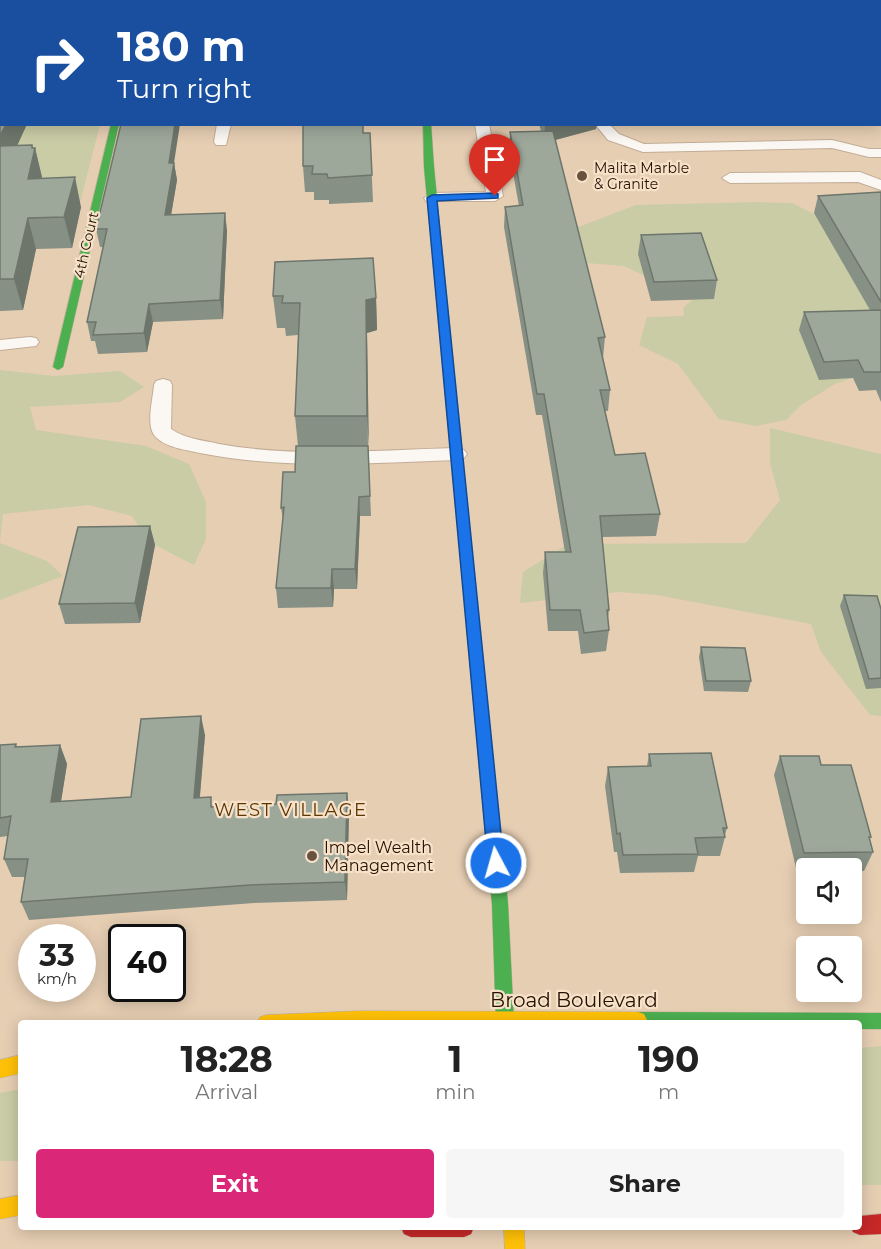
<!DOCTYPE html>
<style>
:root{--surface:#fff;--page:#f6f6f6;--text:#222;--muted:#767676;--accent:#db2777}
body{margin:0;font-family:Montserrat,sans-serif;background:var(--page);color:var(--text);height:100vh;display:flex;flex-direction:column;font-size:22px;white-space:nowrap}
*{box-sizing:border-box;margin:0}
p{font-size:20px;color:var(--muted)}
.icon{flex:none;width:33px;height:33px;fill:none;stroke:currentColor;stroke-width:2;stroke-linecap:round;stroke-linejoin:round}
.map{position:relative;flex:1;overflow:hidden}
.drawer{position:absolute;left:18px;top:1020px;width:844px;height:210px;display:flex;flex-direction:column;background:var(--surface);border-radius:6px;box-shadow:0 3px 15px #0003}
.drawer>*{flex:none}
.top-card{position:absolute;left:0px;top:0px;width:882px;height:126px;box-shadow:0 3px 15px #0003;background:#1a4fa0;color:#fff;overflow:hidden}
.fabs{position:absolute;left:796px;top:858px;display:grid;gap:12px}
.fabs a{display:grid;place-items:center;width:66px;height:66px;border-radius:6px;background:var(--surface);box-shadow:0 3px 15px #0003;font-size:30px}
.speed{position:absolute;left:18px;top:924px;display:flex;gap:12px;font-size:30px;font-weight:700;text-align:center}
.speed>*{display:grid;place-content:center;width:78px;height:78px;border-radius:50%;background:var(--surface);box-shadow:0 3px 15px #0003;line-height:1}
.speed small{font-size:15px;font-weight:400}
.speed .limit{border:3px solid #111;border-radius:9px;background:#fff;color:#111}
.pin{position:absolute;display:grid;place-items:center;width:51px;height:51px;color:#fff;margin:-62px -26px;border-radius:50% 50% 50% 0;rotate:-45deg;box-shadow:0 0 6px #0007}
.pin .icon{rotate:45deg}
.me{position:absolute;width:66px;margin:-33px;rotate:354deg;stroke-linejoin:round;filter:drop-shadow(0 0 4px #0008)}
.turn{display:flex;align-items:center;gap:21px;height:126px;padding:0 18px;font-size:27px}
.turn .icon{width:78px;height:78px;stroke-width:2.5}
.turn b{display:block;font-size:42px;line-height:51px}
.eta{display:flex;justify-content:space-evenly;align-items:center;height:102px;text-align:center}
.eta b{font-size:36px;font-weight:700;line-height:42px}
.button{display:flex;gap:12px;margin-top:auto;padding:12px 18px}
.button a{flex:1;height:69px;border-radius:6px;background:var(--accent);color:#fff;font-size:24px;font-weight:700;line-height:69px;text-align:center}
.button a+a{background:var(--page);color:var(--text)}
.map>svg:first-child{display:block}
</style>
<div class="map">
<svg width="881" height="1249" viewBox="0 0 881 1249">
<rect width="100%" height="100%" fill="#e6ceb3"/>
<g fill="#c9cca5">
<path d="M 27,125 L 100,125 L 79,206 L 45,207 L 0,160 Z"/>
<path d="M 757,202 L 792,203 L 818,216 L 874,281 L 871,371 L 835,384 L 801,405 L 786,420 L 756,426 L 719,419 L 678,364 L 639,345 L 647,317 L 684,316 L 683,308 L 693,299 L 624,266 L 574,262 L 576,228 L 636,205 Z"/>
<path d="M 0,370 L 54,376 L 120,371 L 144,387 L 120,402 L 30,407 L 36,430 L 146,446 L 189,464 L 206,502 L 206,539 L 194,565 L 149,542 L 132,516 L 89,505 L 3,514 L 0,542 Z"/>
<path d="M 770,428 L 881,454 L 881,716 L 870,715 L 821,652 L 811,624 L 657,595 L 619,592 L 520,603 L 523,572 L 568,544 L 746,543 L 780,500 L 770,463 Z"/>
<path d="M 0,543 L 47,561 L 63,576 L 0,600 Z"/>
<path d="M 881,1046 L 881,1185 L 860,1185 L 860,1048 Z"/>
<path d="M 21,1089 L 21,1161 L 0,1161 L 0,1093 Z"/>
</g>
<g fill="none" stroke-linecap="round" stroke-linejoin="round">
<defs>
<g id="lane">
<path d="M 137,0 L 166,0 L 167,2 L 138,2 Z"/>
<rect x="225" y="0" width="12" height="2"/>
<path d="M 217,124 L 231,124 L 226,145 L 216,145 L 214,142 Z"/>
<path d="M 475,124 L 489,124 L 503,196 L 495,201 L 426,201 L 424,198 L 432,193 L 486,192 Z"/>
<path d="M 595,124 L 609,124 L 619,134 L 644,144 L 832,140 L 869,149 L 881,149 L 881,157 L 869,157 L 832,148 L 643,152 L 608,140 Z"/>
<path d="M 860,172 L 881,180 L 881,190 L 858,182 L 730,183 L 722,178 L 730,173 Z"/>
<path d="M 30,337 L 36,338 L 39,342 L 36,346 L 0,350 L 0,340 Z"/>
<path d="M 163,379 L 170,381 L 172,385 L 171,429 C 185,439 203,440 219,444 C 297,458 378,450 457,448 L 464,450 L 467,454 L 464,458 L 457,460 C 371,463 286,470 200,453 C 186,450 163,447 154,435 C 146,423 153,399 154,385 L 156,381 Z"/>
</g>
<g id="street">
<path d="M 811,0 L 829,0 L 830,2 L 812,2 Z"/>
<rect x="880" y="91" width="1" height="13"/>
</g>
<g id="fast">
<path d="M 9,0 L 21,2 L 10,2 Z"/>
<path d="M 408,0 L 416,0 L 416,2 L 409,2 Z"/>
<rect x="880" y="104" width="1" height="6"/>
<path d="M 111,124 L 119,124 L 63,367 L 58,370 L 53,367 Z"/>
<path d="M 423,124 L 431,124 L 434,167 L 473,562 L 467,567 L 461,562 L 424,167 Z"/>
<path d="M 481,703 L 486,705 L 488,709 L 508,904 L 514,1023 L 496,1023 L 492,904 L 474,709 L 476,705 Z"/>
<path d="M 638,1012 L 881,1013 L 881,1029 L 860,1029 L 860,1023 L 631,1023 L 629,1020 L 632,1014 Z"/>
</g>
<g id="slow">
<path d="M 359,1011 L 638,1012 L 644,1014 L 647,1020 L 645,1023 L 257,1023 L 260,1017 L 266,1015 Z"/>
<path d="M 21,1055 L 21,1073 L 0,1078 L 0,1060 Z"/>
<path d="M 21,1195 L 21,1215 L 0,1219 L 0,1199 Z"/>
<path d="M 504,1227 L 524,1227 L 525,1249 L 505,1249 Z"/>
</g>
<g id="jam">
<path d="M 467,557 L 473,562 L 488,709 L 486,713 L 476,713 L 474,709 L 461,562 Z"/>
<path d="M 881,1214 L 881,1234 L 860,1235 L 853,1232 L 851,1227 L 860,1227 L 860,1216 Z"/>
<path d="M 401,1227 L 474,1227 L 471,1234 L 464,1237 L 411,1237 L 404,1234 Z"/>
</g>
</defs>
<use href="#lane" stroke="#c2ad96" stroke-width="2"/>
<use href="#street" stroke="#c2ad96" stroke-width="1"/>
<use href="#fast" stroke="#c2ad96" stroke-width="1"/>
<use href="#slow" stroke="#c2ad96" stroke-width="1"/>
<use href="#jam" stroke="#c2ad96" stroke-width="1"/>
<use href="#lane" fill="#fbf8f4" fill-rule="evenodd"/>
<use href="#street" fill="#fbf8f4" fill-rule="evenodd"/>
<use href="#fast" fill="#4caf50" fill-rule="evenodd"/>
<use href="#slow" fill="#ffc107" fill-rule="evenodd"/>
<use href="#jam" fill="#c62828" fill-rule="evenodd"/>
</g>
<g fill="#879085">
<path d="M 868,0 L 881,0 L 881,33 L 880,2 L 868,2 Z"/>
<path d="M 0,35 L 2,124 L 27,124 L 17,146 L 35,148 L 42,178 L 81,207 L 72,248 L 36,249 L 23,310 L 0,311 Z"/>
<path d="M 539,124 L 597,124 L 596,129 L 555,140 L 605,337 L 603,358 L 610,390 L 608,411 L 605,411 L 615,455 L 660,514 L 656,536 L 602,537 L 609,610 L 608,618 L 609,630 L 606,651 L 581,654 L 578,631 L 548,631 L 543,573 L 545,552 L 565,552 L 542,415 L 536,415 L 504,227 L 505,207 L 519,206 L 509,151 L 510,132 L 541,131 Z"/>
<path d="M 363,133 L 370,133 L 373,202 L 329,204 L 329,200 L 314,200 L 314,192 L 305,192 L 303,166 Z"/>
<path d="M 174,163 L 177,180 L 171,215 L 227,230 L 223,319 L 153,322 L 147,352 L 98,354 L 95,341 L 91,341 L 87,322 L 103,247 L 100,247 L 96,229 Z"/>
<path d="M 881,192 L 881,402 L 876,390 L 859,391 L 853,378 L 819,380 L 799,330 L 804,312 L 870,310 L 814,213 L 818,196 Z"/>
<path d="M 641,235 L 717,280 L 714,299 L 651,301 L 638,254 Z"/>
<path d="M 273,296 L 376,298 L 377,330 L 367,333 L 368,449 L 371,516 L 360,516 L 357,589 L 334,589 L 333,607 L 278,608 L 276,588 L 283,519 L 281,508 L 295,472 L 298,446 L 295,416 L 298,335 L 286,336 L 285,328 L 277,328 Z"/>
<path d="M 150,526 L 155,545 L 140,623 L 65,624 L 59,604 Z"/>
<path d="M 844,595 L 881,609 L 881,688 L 866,689 L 840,606 Z"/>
<path d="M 701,647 L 751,681 L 748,692 L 704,691 L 699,657 Z"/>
<path d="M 205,735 L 200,797 L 214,807 L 276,804 L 347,793 L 349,811 L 347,900 L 254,903 L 29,920 L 21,902 L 25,877 L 12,877 L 4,859 L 8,836 L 0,837 L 0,745 L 16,744 L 17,747 L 60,745 L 67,764 L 61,801 L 131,797 Z"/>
<path d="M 649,754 L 727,828 L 725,835 L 725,837 L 720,856 L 698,856 L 694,872 L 620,873 L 617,852 L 614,852 L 605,786 L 608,767 L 647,766 Z"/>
<path d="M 780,756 L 821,765 L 871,837 L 869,840 L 873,852 L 864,871 L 852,871 L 852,868 L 807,868 L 807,872 L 797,872 L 774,775 Z"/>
</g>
<g fill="#6e766c">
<path d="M 6,124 L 27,124 L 3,176 L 0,165 L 0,136 Z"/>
<path d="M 175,124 L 180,124 L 174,163 L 177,180 L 168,233 L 165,215 L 169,163 Z"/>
<path d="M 545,124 L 597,124 L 596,129 L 544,143 Z"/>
<path d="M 32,145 L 34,152 L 35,148 L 42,177 L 35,209 L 28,179 Z"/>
<path d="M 75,177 L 81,207 L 72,248 L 64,217 Z"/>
<path d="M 225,213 L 227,230 L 223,319 L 220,300 Z"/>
<path d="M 28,218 L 36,249 L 23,310 L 14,279 Z"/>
<path d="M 376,298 L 377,330 L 367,333 L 369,449 L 367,416 L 366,300 Z"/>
<path d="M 149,304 L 153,322 L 147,352 L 144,333 Z"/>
<path d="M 359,497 L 360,516 L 357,589 L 355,569 Z"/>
<path d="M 150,526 L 155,545 L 140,623 L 135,603 Z"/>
<path d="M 332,569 L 334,589 L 333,607 L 331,588 Z"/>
<path d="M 201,716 L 205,735 L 198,816 L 194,798 Z"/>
<path d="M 60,745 L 67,764 L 58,820 L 51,802 Z"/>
<path d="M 347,793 L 349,811 L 347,900 L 345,882 Z"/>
</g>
<g fill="#9da89b" stroke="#6e766c" stroke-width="1.5">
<rect x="305" y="0" width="47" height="2"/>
<rect x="474" y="0" width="104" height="2"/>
<path d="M 0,35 L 2,35 L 2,124 L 6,124 L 0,136 Z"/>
<path d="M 121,124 L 175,124 L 169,163 L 174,163 L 165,215 L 225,213 L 220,300 L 149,304 L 144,333 L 93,335 L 96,322 L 87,322 L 107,229 L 96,229 Z"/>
<path d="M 303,124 L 363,124 L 363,133 L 370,133 L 372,175 L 328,178 L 327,174 L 312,174 L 313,166 L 303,166 Z"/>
<path d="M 553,131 L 605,337 L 598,338 L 610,390 L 600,390 L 615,455 L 645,453 L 660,514 L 600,516 L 609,610 L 607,610 L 609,630 L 584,633 L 580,610 L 550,610 L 545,552 L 571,552 L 544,394 L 537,394 L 505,207 L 523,205 L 510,132 Z"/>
<path d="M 32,145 L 32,148 L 35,148 L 28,179 L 75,177 L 64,217 L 28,218 L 14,279 L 0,279 L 0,146 Z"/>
<path d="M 881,192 L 881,302 L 818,196 Z"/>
<path d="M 701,233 L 717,280 L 654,282 L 641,235 Z"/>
<path d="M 373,258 L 376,298 L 366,300 L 367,416 L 295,416 L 300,303 L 282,303 L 283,296 L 273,296 L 275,262 Z"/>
<path d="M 881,310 L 881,372 L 864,372 L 858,360 L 824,362 L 804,312 Z"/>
<path d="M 296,446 L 368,446 L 370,496 L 359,497 L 355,569 L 332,569 L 331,588 L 276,588 L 284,507 L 281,508 L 283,472 L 295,472 Z"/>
<path d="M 150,526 L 135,603 L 59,604 L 78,527 Z"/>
<path d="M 844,595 L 877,596 L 881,609 L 881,678 L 869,679 Z"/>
<path d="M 701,647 L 745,648 L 751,681 L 706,681 Z"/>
<path d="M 201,716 L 194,798 L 211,797 L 211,807 L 276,804 L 277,795 L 347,793 L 345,882 L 250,885 L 21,902 L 28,859 L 4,859 L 11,816 L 0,818 L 0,745 L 16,744 L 15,747 L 60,745 L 51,802 L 131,797 L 141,719 Z"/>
<path d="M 711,753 L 727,828 L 723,828 L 725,837 L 695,838 L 698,854 L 623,855 L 620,833 L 617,834 L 608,767 L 651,766 L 649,754 Z"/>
<path d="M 780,756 L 819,756 L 821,765 L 851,765 L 871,837 L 869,837 L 873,852 L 804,853 Z"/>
</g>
<path fill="#1a73e8" stroke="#114b97" stroke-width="1.5" d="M 495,193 L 498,194 L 498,198 L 437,201 L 504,863 L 502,868 L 496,870 L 490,868 L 488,863 L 427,198 L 432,195 Z"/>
<g fill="#69533f" stroke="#f7e1c9" stroke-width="2">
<circle cx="582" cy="176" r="6"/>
<circle cx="312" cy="856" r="6"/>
</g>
<g text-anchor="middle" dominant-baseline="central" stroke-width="4.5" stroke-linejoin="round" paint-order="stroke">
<g font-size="14" fill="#251100" stroke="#f7e1c9" text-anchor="start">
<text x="594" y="168">Malita Marble<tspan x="594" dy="16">&amp; Granite</tspan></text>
</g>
<g font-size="14" fill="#251100" stroke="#f7e1c9">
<text transform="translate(86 245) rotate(-77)">4th Court</text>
</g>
<g font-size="16" fill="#251100" stroke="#f7e1c9" text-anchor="start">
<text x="324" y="847">Impel Wealth<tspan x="324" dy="18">Management</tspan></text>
</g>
<g font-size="18" letter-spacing="1.5" fill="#5c3700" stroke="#f7e1c9">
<text x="291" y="810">WEST VILLAGE</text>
</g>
<g font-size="20" fill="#251100" stroke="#f7e1c9">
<text x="574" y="1000">Broad Boulevard</text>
</g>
</g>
</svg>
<div class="fabs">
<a><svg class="icon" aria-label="sound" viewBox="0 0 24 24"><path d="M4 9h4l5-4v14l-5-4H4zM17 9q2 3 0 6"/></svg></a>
<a><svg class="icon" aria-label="search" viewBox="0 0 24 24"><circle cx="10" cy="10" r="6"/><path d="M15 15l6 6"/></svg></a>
</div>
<div class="speed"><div>33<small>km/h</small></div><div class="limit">40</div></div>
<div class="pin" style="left:495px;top:196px;background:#d93025"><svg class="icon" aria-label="arrive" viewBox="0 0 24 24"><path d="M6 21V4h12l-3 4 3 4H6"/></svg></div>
<svg class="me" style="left:496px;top:863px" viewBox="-20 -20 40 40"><circle r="17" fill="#1a73e8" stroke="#fff" stroke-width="3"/><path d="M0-11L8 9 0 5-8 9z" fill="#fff"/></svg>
<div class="top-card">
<div class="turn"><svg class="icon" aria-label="right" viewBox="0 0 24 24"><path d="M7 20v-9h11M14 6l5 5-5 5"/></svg><div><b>180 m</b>Turn right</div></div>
</div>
<section class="drawer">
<div class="eta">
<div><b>18:28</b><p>Arrival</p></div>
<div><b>1</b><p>min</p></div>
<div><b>190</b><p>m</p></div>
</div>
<div class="button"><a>Exit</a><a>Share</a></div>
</section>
</div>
